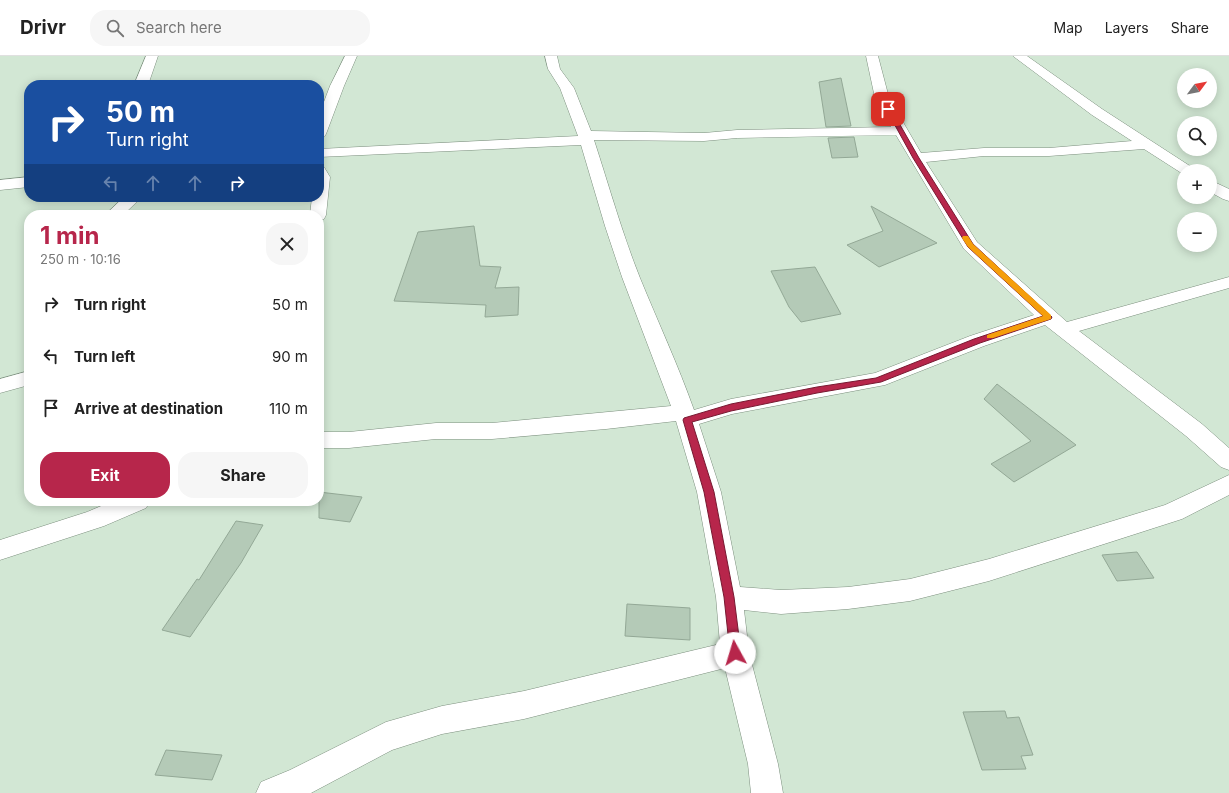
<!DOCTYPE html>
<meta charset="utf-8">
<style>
:root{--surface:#fff;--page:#f6f6f6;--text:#222;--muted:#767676;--line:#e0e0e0;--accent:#b7264b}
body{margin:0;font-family:Inter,sans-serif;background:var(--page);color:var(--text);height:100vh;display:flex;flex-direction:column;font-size:15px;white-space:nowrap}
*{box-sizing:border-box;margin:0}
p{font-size:13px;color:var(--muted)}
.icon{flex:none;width:22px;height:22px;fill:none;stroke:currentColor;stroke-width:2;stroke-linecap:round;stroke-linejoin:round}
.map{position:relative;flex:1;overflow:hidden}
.sheet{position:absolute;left:24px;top:154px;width:300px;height:296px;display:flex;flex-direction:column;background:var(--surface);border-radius:16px;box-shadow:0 2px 10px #0003}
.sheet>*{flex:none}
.guide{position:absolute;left:24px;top:24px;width:300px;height:122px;border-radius:16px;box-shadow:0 2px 10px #0003;background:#1a4fa0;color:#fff;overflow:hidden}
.needle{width:26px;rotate:58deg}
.controls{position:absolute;left:1177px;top:12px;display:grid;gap:8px}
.controls a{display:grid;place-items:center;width:40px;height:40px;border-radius:50%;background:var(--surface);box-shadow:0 2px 10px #0003;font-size:20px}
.pin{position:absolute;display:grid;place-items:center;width:34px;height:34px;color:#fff;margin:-17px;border-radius:8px;box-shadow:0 2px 6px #0006}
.me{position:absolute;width:44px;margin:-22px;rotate:354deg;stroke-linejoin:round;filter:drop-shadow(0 0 3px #0008)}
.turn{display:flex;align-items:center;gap:14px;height:84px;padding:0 16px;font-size:18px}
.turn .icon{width:52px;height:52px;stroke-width:2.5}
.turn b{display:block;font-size:28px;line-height:34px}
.lanes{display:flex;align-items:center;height:38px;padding:0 16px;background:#0003;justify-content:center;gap:20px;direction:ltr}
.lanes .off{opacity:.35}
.round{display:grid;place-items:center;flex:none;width:42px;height:42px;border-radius:16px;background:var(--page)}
.head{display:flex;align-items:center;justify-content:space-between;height:68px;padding:0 16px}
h1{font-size:24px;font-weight:700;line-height:30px;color:var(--accent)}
.button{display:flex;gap:8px;margin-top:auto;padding:8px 16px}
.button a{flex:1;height:46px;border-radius:16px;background:var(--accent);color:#fff;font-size:16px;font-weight:700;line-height:46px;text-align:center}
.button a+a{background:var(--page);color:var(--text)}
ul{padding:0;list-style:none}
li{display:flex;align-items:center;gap:12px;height:52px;padding:0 16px}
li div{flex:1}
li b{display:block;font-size:15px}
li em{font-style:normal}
header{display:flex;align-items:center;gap:24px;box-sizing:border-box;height:56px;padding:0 20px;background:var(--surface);border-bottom:1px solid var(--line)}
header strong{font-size:19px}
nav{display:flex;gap:22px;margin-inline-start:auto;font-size:14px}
.search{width:280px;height:36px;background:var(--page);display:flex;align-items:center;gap:10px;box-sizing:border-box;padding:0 14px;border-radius:16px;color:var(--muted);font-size:15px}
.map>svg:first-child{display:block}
</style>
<header>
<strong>Drivr</strong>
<div class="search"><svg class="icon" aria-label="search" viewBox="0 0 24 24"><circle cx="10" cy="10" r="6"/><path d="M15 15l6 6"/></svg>Search here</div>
<nav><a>Map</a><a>Layers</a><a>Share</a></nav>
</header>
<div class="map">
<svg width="1229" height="737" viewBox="0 0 1229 737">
<rect width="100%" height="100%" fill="#d2e7d4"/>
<g fill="#b4cab7" stroke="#93a896">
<path d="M 841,22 L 851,70 L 826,71 L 819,26 Z"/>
<path d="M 854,81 L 858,101 L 832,102 L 828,82 Z"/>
<path d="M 871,150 L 937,187 L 879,211 L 847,189 L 883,175 Z"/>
<path d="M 474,170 L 480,210 L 501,211 L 495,232 L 519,231 L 518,259 L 485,261 L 486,249 L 394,245 L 418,176 Z"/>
<path d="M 815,211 L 841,258 L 801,266 L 789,251 L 771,215 Z"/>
<path d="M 997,328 L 1076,389 L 1014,426 L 991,408 L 1031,385 L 984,343 Z"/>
<path d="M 319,436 L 362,441 L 350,466 L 319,462 Z"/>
<path d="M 236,465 L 263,469 L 241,507 L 190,581 L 162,574 L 197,523 L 199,524 Z"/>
<path d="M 1137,496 L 1154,522 L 1117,525 L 1102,499 Z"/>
<path d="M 627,548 L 690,552 L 690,584 L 625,580 Z"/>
<path d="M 1005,655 L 1007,662 L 1019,661 L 1033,699 L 1021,700 L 1026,713 L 982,714 L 963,656 Z"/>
<path d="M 166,694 L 222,699 L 212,724 L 155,719 Z"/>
</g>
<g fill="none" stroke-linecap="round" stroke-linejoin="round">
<defs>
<g id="minor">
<path d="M 146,0 L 158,0 L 148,29 L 134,29 Z"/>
<path d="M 345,0 L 357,0 L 344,30 L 326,78 L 324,81 L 319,82 L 319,59 L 330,30 Z"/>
<path d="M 545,0 L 557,0 L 560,13 L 574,32 L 591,75 L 704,77 L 737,74 L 891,71 L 875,42 L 866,0 L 878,0 L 889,42 L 921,97 L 984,92 L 1049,92 L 1132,85 L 1092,59 L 1013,0 L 1027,0 L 1102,53 L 1193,112 L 1196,115 L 1184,115 L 1184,119 L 1183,118 L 1144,93 L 1049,100 L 984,100 L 926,106 L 977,186 L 1067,266 L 1229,221 L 1229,232 L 1079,275 L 1202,368 L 1229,392 L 1229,414 L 1221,411 L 1186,380 L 1045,269 L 984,290 L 885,329 L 732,358 L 699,368 L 721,436 L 740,531 L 781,534 L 848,531 L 910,523 L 989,503 L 1165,449 L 1229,419 L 1229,439 L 1182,463 L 989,525 L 910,545 L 848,553 L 781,558 L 744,554 L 749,597 L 778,708 L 783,737 L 751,737 L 748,708 L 725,612 L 524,663 L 442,678 L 392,694 L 311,737 L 256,737 L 261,726 L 290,714 L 386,666 L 442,650 L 524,635 L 720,588 L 716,541 L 697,436 L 676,365 L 606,373 L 492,383 L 436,383 L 349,392 L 319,392 L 319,376 L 349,376 L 436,367 L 492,367 L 671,350 L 622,221 L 605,170 L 581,89 L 319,101 L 319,93 L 578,80 L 560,32 L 548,13 ZM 896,79 L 964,193 L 1034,259 L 970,280 L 875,317 L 731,343 L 694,354 C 678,309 658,266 640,222 C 622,177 609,130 594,84 L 704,85 L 737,82 Z"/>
<path d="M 319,109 L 324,111 L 330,121 L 326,159 L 324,163 L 319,164 L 319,159 L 310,159 L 312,141 L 319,141 Z"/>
<path d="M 29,121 L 29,131 L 0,134 L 0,124 Z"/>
<path d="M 1210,124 L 1229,133 L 1229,145 L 1223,143 L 1210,136 Z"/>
<path d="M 124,141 L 142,141 L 123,159 L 105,159 Z"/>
<path d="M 29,315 L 29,329 L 0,337 L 0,323 Z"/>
<path d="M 113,445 L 150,445 L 146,452 L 104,470 L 0,504 L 0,484 L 87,456 Z"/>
</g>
</defs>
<use href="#minor" stroke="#7c8f7e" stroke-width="1"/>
<use href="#minor" fill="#fff" fill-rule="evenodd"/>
</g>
<path fill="#b7264b" stroke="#771931" d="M 888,51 L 891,53 L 919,102 L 973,188 L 1052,261 L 1051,263 L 980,287 L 881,326 L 817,337 L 731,355 L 692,366 L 714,436 L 734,541 L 741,597 L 739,601 L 735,602 L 731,601 L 730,597 L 724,541 L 704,436 L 683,364 L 684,362 L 731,348 L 817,331 L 876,322 L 974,283 L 1043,260 L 968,191 L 913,102 L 886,53 Z"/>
<path fill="#f59e0b" d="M 963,180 L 968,180 L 973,188 L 1051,259 L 1051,263 L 993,282 L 987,282 L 987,279 L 1043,260 L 968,191 L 962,182 Z"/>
</svg>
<div class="controls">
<a><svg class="needle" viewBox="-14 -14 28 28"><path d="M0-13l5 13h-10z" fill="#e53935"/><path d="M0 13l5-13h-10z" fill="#767676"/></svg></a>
<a><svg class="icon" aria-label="search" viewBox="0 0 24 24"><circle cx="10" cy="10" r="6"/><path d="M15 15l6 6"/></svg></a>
<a>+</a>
<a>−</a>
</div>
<div class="pin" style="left:888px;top:53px;background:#d93025"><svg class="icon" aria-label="arrive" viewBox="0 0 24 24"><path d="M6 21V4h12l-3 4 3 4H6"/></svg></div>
<svg class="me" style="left:735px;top:597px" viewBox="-20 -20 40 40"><circle r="19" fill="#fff"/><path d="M0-13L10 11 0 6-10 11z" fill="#b7264b"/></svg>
<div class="guide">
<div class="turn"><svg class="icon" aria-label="right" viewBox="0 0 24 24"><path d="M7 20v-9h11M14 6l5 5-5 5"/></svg><div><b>50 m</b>Turn right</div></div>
<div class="lanes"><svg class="icon off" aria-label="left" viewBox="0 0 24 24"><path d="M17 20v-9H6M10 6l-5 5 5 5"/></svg><svg class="icon off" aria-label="ahead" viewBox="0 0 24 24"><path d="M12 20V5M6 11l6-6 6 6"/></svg><svg class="icon off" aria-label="ahead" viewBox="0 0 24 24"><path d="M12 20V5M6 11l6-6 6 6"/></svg><svg class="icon" aria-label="right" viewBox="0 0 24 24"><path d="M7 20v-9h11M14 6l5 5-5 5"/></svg></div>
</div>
<section class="sheet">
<div class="head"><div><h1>1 min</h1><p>250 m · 10:16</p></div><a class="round"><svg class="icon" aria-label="close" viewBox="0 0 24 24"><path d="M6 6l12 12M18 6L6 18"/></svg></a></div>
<ul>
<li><svg class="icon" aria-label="right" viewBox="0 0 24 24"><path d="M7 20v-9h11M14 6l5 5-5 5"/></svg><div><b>Turn right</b></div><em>50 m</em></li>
<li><svg class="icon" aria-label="left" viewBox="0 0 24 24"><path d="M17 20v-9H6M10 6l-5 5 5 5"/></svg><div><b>Turn left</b></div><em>90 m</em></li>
<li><svg class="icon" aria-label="arrive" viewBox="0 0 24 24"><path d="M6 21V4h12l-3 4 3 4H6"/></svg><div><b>Arrive at destination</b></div><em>110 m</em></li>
</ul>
<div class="button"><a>Exit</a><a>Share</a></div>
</section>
</div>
